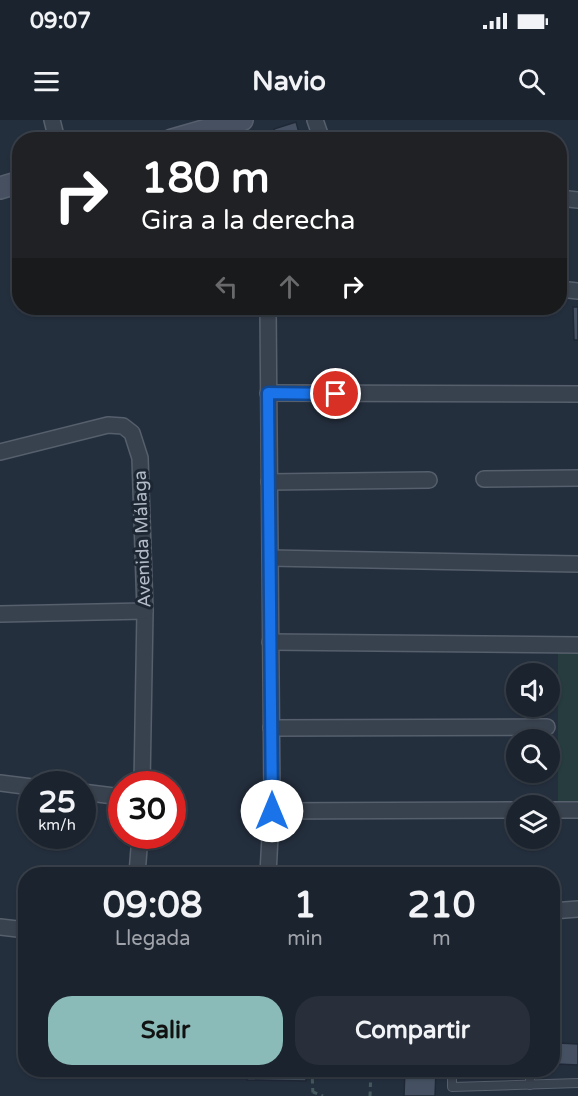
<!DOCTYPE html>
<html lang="es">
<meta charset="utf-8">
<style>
:root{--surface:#1b232e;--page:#282f3a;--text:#f1f3f6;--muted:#a0a4aa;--line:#39404a;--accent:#8bbbb9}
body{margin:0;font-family:"Varela Round",sans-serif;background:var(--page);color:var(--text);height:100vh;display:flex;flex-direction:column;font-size:22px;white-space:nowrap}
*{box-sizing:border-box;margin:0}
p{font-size:20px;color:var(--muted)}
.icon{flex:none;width:33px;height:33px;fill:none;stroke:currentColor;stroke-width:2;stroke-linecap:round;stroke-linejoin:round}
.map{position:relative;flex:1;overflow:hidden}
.side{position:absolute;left:18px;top:747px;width:542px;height:210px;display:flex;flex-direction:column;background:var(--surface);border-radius:24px;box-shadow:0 2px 4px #0004,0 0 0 2px var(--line)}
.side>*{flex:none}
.hud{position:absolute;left:12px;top:12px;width:555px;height:183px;border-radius:24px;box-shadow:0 2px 4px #0004,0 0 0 2px var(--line);background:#202124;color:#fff;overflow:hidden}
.fabs{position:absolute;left:506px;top:543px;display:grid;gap:12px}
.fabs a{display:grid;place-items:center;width:54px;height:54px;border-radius:50%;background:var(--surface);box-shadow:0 2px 4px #0004,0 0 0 2px var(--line);font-size:30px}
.speed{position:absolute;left:18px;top:651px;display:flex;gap:12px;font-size:30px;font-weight:700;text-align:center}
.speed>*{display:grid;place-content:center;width:78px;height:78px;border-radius:50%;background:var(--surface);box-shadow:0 2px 4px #0004,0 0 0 2px var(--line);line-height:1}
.speed small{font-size:15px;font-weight:400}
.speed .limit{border:9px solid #d22;background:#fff;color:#111}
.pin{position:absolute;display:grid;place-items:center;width:51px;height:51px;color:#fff;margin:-26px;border:3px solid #fff;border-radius:50%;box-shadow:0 2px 6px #0007}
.me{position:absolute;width:66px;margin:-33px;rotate:0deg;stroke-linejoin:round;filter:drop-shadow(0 0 4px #0008)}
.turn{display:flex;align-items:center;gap:21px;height:126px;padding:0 30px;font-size:27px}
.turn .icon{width:78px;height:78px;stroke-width:2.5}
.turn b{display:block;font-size:42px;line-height:51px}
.lanes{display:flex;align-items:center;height:57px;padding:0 30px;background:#0003;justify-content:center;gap:30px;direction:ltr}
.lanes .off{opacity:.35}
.eta{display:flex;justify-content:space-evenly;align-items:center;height:102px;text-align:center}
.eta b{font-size:36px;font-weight:800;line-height:42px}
.primary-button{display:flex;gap:12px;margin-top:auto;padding:12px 30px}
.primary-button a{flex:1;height:69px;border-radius:24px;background:var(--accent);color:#111;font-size:24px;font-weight:800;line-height:69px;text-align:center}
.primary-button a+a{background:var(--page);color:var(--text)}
.status{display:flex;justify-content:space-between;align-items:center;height:42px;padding:0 30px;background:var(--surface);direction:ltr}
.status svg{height:16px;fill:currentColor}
header{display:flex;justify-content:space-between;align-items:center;height:78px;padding:0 30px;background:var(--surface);font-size:27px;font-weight:800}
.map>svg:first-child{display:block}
</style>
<div class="status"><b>09:07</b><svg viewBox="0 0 49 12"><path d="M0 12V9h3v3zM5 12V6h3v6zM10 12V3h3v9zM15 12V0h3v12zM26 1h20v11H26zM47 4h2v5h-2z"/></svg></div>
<header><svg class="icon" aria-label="menu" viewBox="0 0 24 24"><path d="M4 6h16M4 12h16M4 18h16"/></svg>Navio<svg class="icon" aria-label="search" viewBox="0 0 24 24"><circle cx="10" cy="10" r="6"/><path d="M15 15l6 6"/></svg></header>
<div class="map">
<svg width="578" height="976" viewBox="0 0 578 976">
<rect width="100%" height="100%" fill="#242f3e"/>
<rect fill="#263c3f" x="558" y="530" width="20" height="151"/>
<g fill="#455162" stroke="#1f2835" stroke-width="1.5">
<path d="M 296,2 L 301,20 L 277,20 L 274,9 Z"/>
<path d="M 266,12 L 268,20 L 259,20 L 257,14 Z"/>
<path d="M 573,187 L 578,187 L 578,220 L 574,220 Z"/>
<path d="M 558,923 L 578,924 L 578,945 L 557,944 Z"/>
<path d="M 247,950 L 307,950 L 306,961 L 247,960 Z"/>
<path d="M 405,950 L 436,950 L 435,976 L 404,976 Z"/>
</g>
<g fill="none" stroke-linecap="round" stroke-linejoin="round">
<defs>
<g id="lane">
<path d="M 452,950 L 452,967 L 578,963"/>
<path d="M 530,950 L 530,965"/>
</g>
<g id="street">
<path d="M 52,0 L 57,20"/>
<path d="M 315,0 L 322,20"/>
<path d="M 560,78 L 578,80"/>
<path d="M 560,169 L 578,171"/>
<path d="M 268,188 L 272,679 L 268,754"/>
<path d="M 268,273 L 578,274"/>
<path d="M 0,332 L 108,305 L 123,306 L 132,313 L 140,338 L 145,491 L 142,664"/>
<path d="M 484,359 L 578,358"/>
<path d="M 269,362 L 429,360"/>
<path d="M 270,438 L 578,444"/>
<path d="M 0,494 L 145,491"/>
<path d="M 270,522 L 578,525"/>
<path d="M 271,608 L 547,607"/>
<path d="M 0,663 L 32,667"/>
<path d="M 82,672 L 122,677"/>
<path d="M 549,690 L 578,690"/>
<path d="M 271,691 L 516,690"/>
<path d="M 137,754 L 140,716"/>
<path d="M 552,791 L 578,789"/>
<path d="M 0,807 L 26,810"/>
</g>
<g id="secondary">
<path d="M 172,20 L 242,0"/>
<path d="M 0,68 L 20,62"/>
</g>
</defs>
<use href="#lane" stroke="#565f6c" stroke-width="10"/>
<use href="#street" stroke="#565f6c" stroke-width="18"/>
<use href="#secondary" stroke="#565f6c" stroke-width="24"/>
<g stroke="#44595c" stroke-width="3" stroke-dasharray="4.5 4.5" stroke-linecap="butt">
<path d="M 312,950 L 313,976"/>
<path d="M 313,972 L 323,976"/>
<path d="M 370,976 L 371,950"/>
</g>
<use href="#lane" stroke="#38414e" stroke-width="8"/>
<use href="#street" stroke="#38414e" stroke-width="15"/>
<use href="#secondary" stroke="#465061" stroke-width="21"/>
</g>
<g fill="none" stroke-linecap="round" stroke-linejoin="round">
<defs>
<path id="route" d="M 272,691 L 268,273 L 336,274"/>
</defs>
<use href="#route" stroke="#114b97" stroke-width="15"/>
<use href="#route" stroke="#1a73e8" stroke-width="10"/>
</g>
<g text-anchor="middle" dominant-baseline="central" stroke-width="6" stroke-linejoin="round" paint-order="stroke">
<g font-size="18" fill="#b4bcc9" stroke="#1d2633">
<text transform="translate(142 419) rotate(-92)">Avenida Málaga</text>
</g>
</g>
</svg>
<div class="fabs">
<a><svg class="icon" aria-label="sound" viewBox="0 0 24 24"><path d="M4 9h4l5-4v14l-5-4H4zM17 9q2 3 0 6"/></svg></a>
<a><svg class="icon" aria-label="search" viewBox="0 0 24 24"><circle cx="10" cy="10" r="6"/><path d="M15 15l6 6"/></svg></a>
<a><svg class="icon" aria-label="layers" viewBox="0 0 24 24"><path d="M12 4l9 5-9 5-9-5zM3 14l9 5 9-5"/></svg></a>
</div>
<div class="speed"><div>25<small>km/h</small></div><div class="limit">30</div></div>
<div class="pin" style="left:336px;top:274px;background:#d93025"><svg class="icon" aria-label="arrive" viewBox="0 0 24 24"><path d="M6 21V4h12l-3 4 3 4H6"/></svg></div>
<svg class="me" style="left:272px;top:691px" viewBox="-20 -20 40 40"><circle r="19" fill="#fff"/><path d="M0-13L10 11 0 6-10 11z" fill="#1a73e8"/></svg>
<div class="hud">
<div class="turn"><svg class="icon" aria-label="right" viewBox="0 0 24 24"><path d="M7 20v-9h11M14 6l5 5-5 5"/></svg><div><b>180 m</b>Gira a la derecha</div></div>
<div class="lanes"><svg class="icon off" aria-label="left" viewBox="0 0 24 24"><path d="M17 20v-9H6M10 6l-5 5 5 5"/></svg><svg class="icon off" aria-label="ahead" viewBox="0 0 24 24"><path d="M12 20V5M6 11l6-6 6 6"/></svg><svg class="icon" aria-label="right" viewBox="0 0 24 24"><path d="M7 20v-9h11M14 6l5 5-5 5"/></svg></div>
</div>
<section class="side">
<div class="eta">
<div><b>09:08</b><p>Llegada</p></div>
<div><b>1</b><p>min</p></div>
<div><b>210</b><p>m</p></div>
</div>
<div class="primary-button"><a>Salir</a><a>Compartir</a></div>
</section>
</div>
